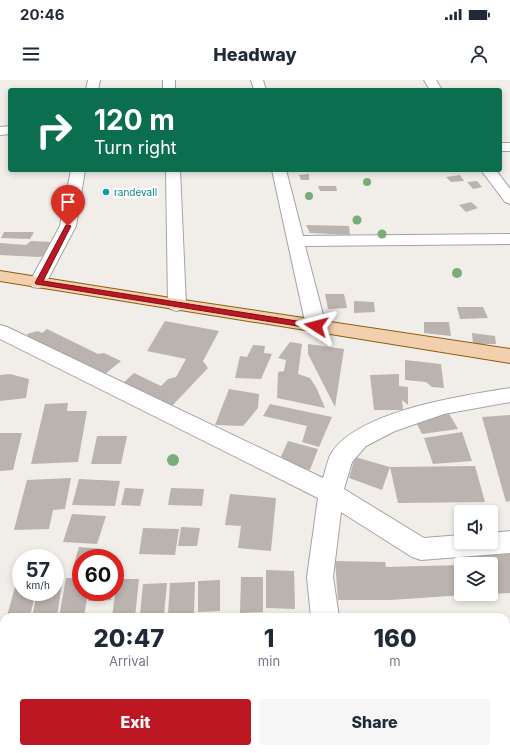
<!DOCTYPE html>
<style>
:root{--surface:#fff;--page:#f6f6f7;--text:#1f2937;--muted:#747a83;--accent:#bc1722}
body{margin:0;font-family:Inter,sans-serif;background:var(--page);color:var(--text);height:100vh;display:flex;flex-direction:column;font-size:15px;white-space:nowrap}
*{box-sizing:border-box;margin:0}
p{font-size:13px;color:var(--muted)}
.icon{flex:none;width:22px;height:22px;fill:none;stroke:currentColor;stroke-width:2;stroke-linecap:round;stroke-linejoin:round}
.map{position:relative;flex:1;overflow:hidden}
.sheet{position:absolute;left:0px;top:533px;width:510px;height:140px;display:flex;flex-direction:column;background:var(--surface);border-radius:12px 12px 0 0;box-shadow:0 2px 6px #0003}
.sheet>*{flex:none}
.hud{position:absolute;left:8px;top:8px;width:494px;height:84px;border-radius:4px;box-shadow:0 2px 6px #0003;background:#0b6e4f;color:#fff;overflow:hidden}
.controls{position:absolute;left:454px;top:425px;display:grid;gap:8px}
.controls a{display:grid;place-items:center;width:44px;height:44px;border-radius:4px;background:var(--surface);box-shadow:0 2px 6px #0003;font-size:20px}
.speed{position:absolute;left:12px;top:469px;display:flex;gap:8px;font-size:20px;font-weight:700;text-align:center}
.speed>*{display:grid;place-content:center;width:52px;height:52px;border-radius:50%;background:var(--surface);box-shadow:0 2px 6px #0003;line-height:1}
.speed small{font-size:10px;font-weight:400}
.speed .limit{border:6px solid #d22;background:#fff;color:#111}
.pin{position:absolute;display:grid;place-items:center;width:34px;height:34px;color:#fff;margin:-41px -17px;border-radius:50% 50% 50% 0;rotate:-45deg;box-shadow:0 0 4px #0007}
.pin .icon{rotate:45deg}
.me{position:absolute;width:44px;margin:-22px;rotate:279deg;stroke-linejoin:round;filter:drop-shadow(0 0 3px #0008)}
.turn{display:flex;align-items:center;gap:14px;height:84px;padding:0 20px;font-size:18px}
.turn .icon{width:52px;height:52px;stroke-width:2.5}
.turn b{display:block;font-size:28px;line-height:34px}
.eta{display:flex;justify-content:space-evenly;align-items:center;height:68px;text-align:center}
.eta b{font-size:24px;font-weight:800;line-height:28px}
.button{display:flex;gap:8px;margin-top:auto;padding:8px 20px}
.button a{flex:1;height:46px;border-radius:4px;background:var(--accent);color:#fff;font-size:16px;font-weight:800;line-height:46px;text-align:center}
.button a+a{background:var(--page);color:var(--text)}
.status{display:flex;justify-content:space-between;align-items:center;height:28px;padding:0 20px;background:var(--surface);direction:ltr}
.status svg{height:11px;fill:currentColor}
header{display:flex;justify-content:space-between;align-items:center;height:52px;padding:0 20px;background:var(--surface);font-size:18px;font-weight:800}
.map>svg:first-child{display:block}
</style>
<div class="status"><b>20:46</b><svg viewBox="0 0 49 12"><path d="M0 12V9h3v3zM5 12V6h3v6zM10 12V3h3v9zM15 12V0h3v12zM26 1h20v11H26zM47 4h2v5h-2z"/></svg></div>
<header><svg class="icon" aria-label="menu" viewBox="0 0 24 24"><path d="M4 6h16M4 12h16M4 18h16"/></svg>Headway<svg class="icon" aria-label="person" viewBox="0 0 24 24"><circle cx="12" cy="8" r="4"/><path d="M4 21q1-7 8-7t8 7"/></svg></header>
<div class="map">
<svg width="510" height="673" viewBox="0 0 510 673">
<rect width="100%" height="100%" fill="#f1eeea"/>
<g fill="#bab3af">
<path d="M 309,94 L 309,100 L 301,100 L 299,95 Z"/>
<path d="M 460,95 L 464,101 L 451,102 L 446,97 Z"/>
<path d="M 477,101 L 482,107 L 473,109 L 467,102 Z"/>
<path d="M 318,106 L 336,106 L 337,111 L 320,111 Z"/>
<path d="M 471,122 L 478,128 L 466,132 L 459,125 Z"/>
<path d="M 306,145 L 349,146 L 350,155 L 310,153 Z"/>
<path d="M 4,152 L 34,152 L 30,159 L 1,158 Z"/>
<path d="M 31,161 L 52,162 L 43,176 L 39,177 L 0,175 L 0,163 L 26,165 Z"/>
<path d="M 325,214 L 344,214 L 347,228 L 328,229 Z"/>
<path d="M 354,221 L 374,222 L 375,232 L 354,233 Z"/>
<path d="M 457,227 L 483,227 L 488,238 L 460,239 Z"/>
<path d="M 165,241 L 219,251 L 203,281 L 208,288 L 170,328 L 121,305 L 134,293 L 161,306 L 168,299 L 176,297 L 186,279 L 147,271 Z"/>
<path d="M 424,242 L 449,242 L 451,256 L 424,253 Z"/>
<path d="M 47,249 L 98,274 L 104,273 L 121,281 L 100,298 L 31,262 L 27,254 L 38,251 L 42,253 Z"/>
<path d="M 472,253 L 495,256 L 496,264 L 473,264 Z"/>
<path d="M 290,262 L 302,264 L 298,294 L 310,298 L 317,309 L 325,328 L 277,318 L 278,292 L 284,291 L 286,280 L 278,278 Z"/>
<path d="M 308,264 L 344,269 L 335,327 L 308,274 Z"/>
<path d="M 253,265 L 265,266 L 264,273 L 272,274 L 261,299 L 235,298 L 240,276 L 247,277 Z"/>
<path d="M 405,280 L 441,284 L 444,308 L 432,307 L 426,302 L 405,300 Z"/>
<path d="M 10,294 L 29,299 L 26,318 L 0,321 L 0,295 Z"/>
<path d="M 399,294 L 399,306 L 408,307 L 408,325 L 402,320 L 403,330 L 374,330 L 370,295 Z"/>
<path d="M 229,309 L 259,314 L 258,328 L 243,346 L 215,345 Z"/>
<path d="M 68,323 L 67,331 L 87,331 L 78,382 L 31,384 L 45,324 Z"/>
<path d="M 270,324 L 332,337 L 319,367 L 302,362 L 307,346 L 263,336 Z"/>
<path d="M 448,332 L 458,349 L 422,354 L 416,342 Z"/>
<path d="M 510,335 L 510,421 L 506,422 L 482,337 Z"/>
<path d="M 462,352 L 472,381 L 433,384 L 424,358 Z"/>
<path d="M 0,353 L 22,353 L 13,390 L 0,391 Z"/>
<path d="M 97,356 L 127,356 L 121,384 L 91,384 Z"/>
<path d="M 288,361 L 318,369 L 310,390 L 279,381 Z"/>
<path d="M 355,377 L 390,387 L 475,386 L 485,422 L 398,423 L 390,387 L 382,410 L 349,398 Z"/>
<path d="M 71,398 L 65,429 L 53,430 L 49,449 L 14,450 L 27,400 Z"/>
<path d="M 79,399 L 120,401 L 115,426 L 72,425 Z"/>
<path d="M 125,408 L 144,409 L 140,426 L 121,425 Z"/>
<path d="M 171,408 L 204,409 L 202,426 L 168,425 Z"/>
<path d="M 230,414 L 276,418 L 271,471 L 238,468 L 241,446 L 225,445 Z"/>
<path d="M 72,434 L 106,436 L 97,464 L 63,462 Z"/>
<path d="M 181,447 L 200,448 L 197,466 L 178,466 Z"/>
<path d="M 143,448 L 179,449 L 175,475 L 139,474 Z"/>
<path d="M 79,467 L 102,469 L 100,478 L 81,478 L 81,484 L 74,484 Z"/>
<path d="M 510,471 L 510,513 L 491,514 L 491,484 L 464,484 L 461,472 Z"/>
<path d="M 335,481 L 385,482 L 386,487 L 461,485 L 461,514 L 464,515 L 391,520 L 338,520 Z"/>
<path d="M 266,490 L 294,491 L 295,529 L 266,528 Z"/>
<path d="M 63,497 L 57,537 L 32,537 L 37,512 L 55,512 L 55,498 Z"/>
<path d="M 241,497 L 263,497 L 263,532 L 240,533 Z"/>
<path d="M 66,498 L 81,498 L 81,512 L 88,512 L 84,537 L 59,537 Z"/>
<path d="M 117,499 L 139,499 L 135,537 L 112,537 Z"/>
<path d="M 220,500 L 220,531 L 198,532 L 198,501 Z"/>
<path d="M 195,502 L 194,533 L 168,533 L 170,503 Z"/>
<path d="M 167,503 L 164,535 L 140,535 L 143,504 Z"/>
<path d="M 15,507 L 21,507 L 21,512 L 36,512 L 30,536 L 7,536 Z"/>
<path d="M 89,512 L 112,512 L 111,520 L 88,521 Z"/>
<rect x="0" y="589" width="4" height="45"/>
</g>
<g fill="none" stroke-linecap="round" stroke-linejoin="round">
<defs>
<g id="minor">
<path d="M 88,0 L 100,0 L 98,10 L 86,10 Z"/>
<rect x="163" y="0" width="12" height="10"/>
<path d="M 251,0 L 263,0 L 266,10 L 254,10 Z"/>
<path d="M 424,0 L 436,0 L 442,10 L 430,10 Z"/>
<path d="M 10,46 L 10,54 L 0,55 L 0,47 Z"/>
<rect x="500" y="63" width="10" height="8"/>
<path d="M 71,90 L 85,90 L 76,146 L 44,207 L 38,208 L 32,207 L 29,203 L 60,146 Z"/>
<path d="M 166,90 L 180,90 L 186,225 L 184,229 L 177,231 L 170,229 L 168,225 Z"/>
<path d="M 272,90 L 286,90 L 303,156 L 510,154 L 510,164 L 305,166 L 326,246 L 323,250 L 316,252 L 309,250 L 306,246 Z"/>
<path d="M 481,90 L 496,90 L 510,109 L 510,124 L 505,122 Z"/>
<path d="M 0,245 L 7,247 L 323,398 C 326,390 327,380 332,372 C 361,330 462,316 510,308 L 510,322 L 444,334 L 395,351 L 366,366 L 352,382 L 344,409 L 424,458 L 461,455 L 461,462 L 491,462 L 491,453 L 510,451 L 510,473 L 421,480 L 412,477 L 341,432 L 333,497 L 339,537 L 311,537 L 307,497 L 318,418 L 0,259 Z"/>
<rect x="506" y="543" width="4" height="26"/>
<rect x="0" y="558" width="4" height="28"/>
<rect x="241" y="669" width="32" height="4"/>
</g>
<path id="major" d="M 0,191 L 177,219 L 510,269 L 510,283 L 0,201 Z"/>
</defs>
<use href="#minor" stroke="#a3a3a3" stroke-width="2"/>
<use href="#major" stroke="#8e5c12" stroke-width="2"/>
<use href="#minor" fill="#fff" fill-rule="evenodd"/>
<use href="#major" fill="#f2d0ad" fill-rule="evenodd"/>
</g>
<g fill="#7aac78">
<circle cx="367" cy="102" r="4"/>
<circle cx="309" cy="116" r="4"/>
<circle cx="357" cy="140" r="4.5"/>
<circle cx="382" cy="154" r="4.5"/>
<circle cx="457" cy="193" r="5"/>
<circle cx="173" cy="380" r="6"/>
</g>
<path fill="#bc1722" stroke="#7a0f16" d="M 66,145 L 71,146 L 43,201 L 316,244 L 320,246 L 316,249 L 36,204 L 35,203 Z"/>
<circle fill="#0f9aa8" stroke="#fff" stroke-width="1.5" cx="106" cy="112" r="4"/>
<g text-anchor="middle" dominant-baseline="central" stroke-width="4" stroke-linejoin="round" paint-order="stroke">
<g font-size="10" fill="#0d838f" stroke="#fff" text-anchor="start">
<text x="114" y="112">randevall</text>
</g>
</g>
</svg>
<div class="controls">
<a><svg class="icon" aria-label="sound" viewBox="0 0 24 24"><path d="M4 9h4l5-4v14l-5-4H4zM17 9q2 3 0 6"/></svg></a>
<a><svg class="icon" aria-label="layers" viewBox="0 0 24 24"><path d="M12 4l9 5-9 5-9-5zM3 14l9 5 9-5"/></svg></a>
</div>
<div class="speed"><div>57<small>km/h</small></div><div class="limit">60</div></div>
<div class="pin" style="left:68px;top:146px;background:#d93025"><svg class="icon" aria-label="arrive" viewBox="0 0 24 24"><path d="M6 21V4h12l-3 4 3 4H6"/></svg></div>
<svg class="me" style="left:316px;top:246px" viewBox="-20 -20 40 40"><path d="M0-17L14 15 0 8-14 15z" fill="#bc1722" stroke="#fff" stroke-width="4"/></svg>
<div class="hud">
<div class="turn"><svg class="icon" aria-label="right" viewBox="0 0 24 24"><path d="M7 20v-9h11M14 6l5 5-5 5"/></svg><div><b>120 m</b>Turn right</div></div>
</div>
<section class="sheet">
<div class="eta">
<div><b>20:47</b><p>Arrival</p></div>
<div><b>1</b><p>min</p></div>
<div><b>160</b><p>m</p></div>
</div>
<div class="button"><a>Exit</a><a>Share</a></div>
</section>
</div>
